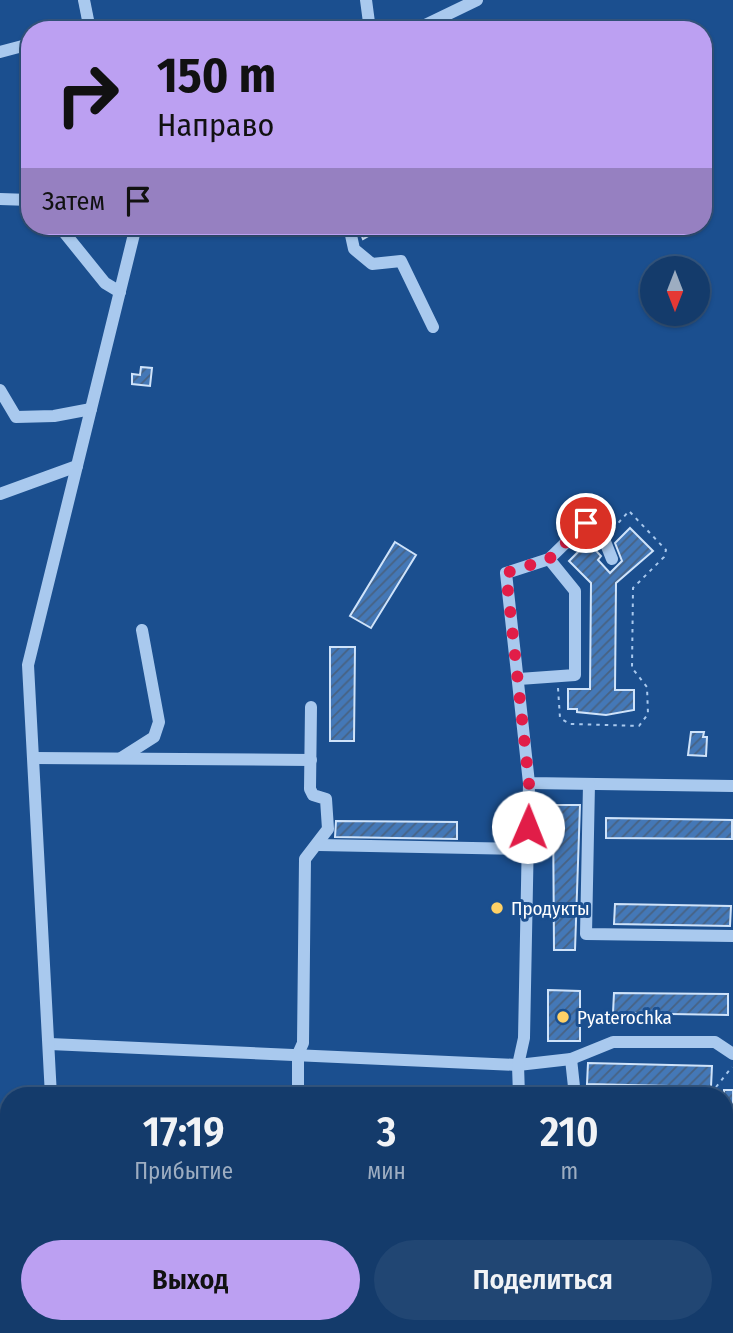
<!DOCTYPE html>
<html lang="ru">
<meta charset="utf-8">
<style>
:root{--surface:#143b6b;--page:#214673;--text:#f1f3f6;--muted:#9dadc1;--line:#33557e;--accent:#bca0f2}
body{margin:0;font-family:"Fira Sans Condensed",sans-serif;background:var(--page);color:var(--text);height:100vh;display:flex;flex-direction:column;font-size:26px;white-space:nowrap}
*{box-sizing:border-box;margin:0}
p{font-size:23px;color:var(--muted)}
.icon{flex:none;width:38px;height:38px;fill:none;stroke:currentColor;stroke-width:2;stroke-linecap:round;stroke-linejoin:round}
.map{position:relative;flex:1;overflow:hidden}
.details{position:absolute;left:0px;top:1087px;width:733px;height:247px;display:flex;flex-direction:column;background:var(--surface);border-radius:28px 28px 0 0;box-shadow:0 2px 5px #0004,0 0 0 2px var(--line)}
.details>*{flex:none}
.banner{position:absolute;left:21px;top:21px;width:691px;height:214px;border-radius:28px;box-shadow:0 2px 5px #0004,0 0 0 2px var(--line);background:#bca0f2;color:#111;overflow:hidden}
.needle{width:46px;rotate:180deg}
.buttons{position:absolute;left:640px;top:256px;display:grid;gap:14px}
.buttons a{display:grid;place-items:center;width:70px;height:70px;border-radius:50%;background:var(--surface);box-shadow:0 2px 5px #0004,0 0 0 2px var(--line);font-size:35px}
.pin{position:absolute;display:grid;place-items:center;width:60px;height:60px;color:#fff;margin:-30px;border:4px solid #fff;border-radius:50%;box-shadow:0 2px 7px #0007}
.me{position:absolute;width:77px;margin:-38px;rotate:1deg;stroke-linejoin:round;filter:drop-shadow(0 0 5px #0008)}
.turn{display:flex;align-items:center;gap:24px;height:147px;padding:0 21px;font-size:32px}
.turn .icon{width:91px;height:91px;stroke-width:2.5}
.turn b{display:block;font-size:49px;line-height:60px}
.then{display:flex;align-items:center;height:66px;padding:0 21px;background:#0003;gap:14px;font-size:26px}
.eta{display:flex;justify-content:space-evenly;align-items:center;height:119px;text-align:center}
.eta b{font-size:42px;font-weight:600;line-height:49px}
.action{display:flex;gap:14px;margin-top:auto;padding:14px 21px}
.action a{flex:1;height:80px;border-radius:42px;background:var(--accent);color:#111;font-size:28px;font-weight:600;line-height:80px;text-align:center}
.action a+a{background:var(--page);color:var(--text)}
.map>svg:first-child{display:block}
</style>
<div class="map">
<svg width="733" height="1333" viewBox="0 0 733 1333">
<defs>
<pattern id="building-hatch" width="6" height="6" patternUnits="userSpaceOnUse" patternTransform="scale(1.75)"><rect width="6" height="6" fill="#4478b7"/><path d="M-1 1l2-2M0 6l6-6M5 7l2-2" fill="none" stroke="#486282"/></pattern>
</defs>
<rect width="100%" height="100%" fill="#1b4f8f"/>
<g fill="url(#building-hatch)" stroke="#cfe3fa" stroke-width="2">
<path d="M 358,226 L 386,226 L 363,239 Z"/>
<path d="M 141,367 L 152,368 L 150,386 L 132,384 L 132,374 L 140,375 Z"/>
<path d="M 630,528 L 653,551 L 616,583 L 615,690 L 634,690 L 634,710 L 606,715 L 577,712 L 577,709 L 568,709 L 568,689 L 590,689 L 591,583 L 569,561 L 588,542 L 601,556 L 598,560 L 610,573 L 622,561 L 615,543 Z"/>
<path d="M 395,542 L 416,555 L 371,628 L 350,616 Z"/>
<path d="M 330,647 L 355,647 L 354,741 L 330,741 Z"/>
<path d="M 691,732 L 704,732 L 703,737 L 707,737 L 706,756 L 688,755 Z"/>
<path d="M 553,805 L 580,805 L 575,950 L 554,950 Z"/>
<path d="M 606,818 L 732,820 L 732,839 L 606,838 Z"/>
<path d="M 336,821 L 457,822 L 457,839 L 335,837 Z"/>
<path d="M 615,904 L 731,906 L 730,926 L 614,924 Z"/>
<path d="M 548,990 L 580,991 L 580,1041 L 548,1041 Z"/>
<path d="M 614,993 L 728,994 L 728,1015 L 613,1013 Z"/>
<path d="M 588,1063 L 712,1066 L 711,1087 L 587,1084 Z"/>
<rect x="540" y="1086" width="18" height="10"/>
<path d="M 724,1090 L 733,1090 L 733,1187 L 724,1186 Z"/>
<rect x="319" y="1325" width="19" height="8"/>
<rect x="399" y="1325" width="24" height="8"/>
<rect x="468" y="1325" width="21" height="8"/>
<path d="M 538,1325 L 564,1325 L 564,1333 L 537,1333 Z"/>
<rect x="604" y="1325" width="25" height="8"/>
</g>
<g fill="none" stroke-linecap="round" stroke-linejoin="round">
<g stroke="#a9c9ee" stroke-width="2" stroke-dasharray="3.5 5" stroke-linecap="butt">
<path d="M 558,688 L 560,718 L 570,724 L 639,726 L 648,714 L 647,687 L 632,668 L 633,588 L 664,557 L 666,550 L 629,511 L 612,530"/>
<path d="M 716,1087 L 732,1067"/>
<path d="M 494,1333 L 495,1325"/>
</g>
<g stroke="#a9c9ee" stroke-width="12">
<path d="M 84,0 L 90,30"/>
<path d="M 366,0 L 370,30"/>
<path d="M 415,30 L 477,0"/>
<path d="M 0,52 L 30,44"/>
<path d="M 0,199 L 30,200"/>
<path d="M 59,226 L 105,283 L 120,292"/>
<path d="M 349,226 L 354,249 L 372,264 L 401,261 L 433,327"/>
<path d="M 0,390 L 16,417 L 54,416 L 91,409"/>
<path d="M 0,494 L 77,466"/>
<path d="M 612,559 L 604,539 L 586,523 L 549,559 L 506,573 L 529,783 L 733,786"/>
<path d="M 519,679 L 575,675 L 575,591 L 549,559"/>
<path d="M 34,758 L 311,760"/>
<path d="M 121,758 L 154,737 L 159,722 L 142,630"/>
<path d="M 589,784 L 586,934 L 733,936"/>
<path d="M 319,845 L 528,849"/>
<path d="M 50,1044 L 518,1065 L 571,1059 L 613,1042 L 715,1042 L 733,1054"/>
<path d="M 571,1059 L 575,1096"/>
<path d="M 575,1094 L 709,1096"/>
<path d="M 51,1096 L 28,665 L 136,226"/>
<path d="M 298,1096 L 298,1054 L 303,1043 L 305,859 L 328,829 L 326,799 L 313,795 L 310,789 L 311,707"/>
<path d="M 519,1096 L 518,1065 L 524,1038 L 529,783"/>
<path d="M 724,1218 L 733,1219"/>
<path d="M 59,1325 L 59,1333"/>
<path d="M 296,1333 L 296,1325"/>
<path d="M 351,1333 L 351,1325"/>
<path d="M 432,1333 L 432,1325"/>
<path d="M 457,1333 L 457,1325"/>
<path d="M 526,1333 L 527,1325"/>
<path d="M 574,1333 L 574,1325"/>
<path d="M 642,1333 L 642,1325"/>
</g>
</g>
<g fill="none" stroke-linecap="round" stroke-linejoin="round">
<path stroke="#e11d48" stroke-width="12" stroke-dasharray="0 21.6" d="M 528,827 L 529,783 L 506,573 L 549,559 L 586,523"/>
</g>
<g fill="#ffd166" stroke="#1b4f8f" stroke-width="2.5">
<circle cx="497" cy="908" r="7"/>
<circle cx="563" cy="1017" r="7"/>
</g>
<g text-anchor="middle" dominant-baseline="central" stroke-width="6" stroke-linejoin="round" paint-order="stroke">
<g font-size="19" fill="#fff" stroke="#1b4f8f" text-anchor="start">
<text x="511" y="908">Продукты</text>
<text x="577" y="1017">Pyaterochka</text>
</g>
</g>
</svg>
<div class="buttons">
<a><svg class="needle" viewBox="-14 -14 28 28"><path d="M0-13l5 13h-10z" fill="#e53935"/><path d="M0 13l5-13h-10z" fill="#9dadc1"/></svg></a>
</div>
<div class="pin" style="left:586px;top:523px;background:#d93025"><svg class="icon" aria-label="arrive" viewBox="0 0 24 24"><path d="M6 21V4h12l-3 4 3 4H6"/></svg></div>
<svg class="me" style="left:528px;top:827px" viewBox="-20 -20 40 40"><circle r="19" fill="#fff"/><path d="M0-13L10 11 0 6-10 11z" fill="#e11d48"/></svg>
<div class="banner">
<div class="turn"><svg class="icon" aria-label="right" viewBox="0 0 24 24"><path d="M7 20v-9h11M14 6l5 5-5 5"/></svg><div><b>150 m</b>Направо</div></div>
<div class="then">Затем<svg class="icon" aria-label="arrive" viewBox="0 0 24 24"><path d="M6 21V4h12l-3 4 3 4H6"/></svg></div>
</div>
<section class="details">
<div class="eta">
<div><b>17:19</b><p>Прибытие</p></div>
<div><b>3</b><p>мин</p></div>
<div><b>210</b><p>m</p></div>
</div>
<div class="action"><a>Выход</a><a>Поделиться</a></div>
</section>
</div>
